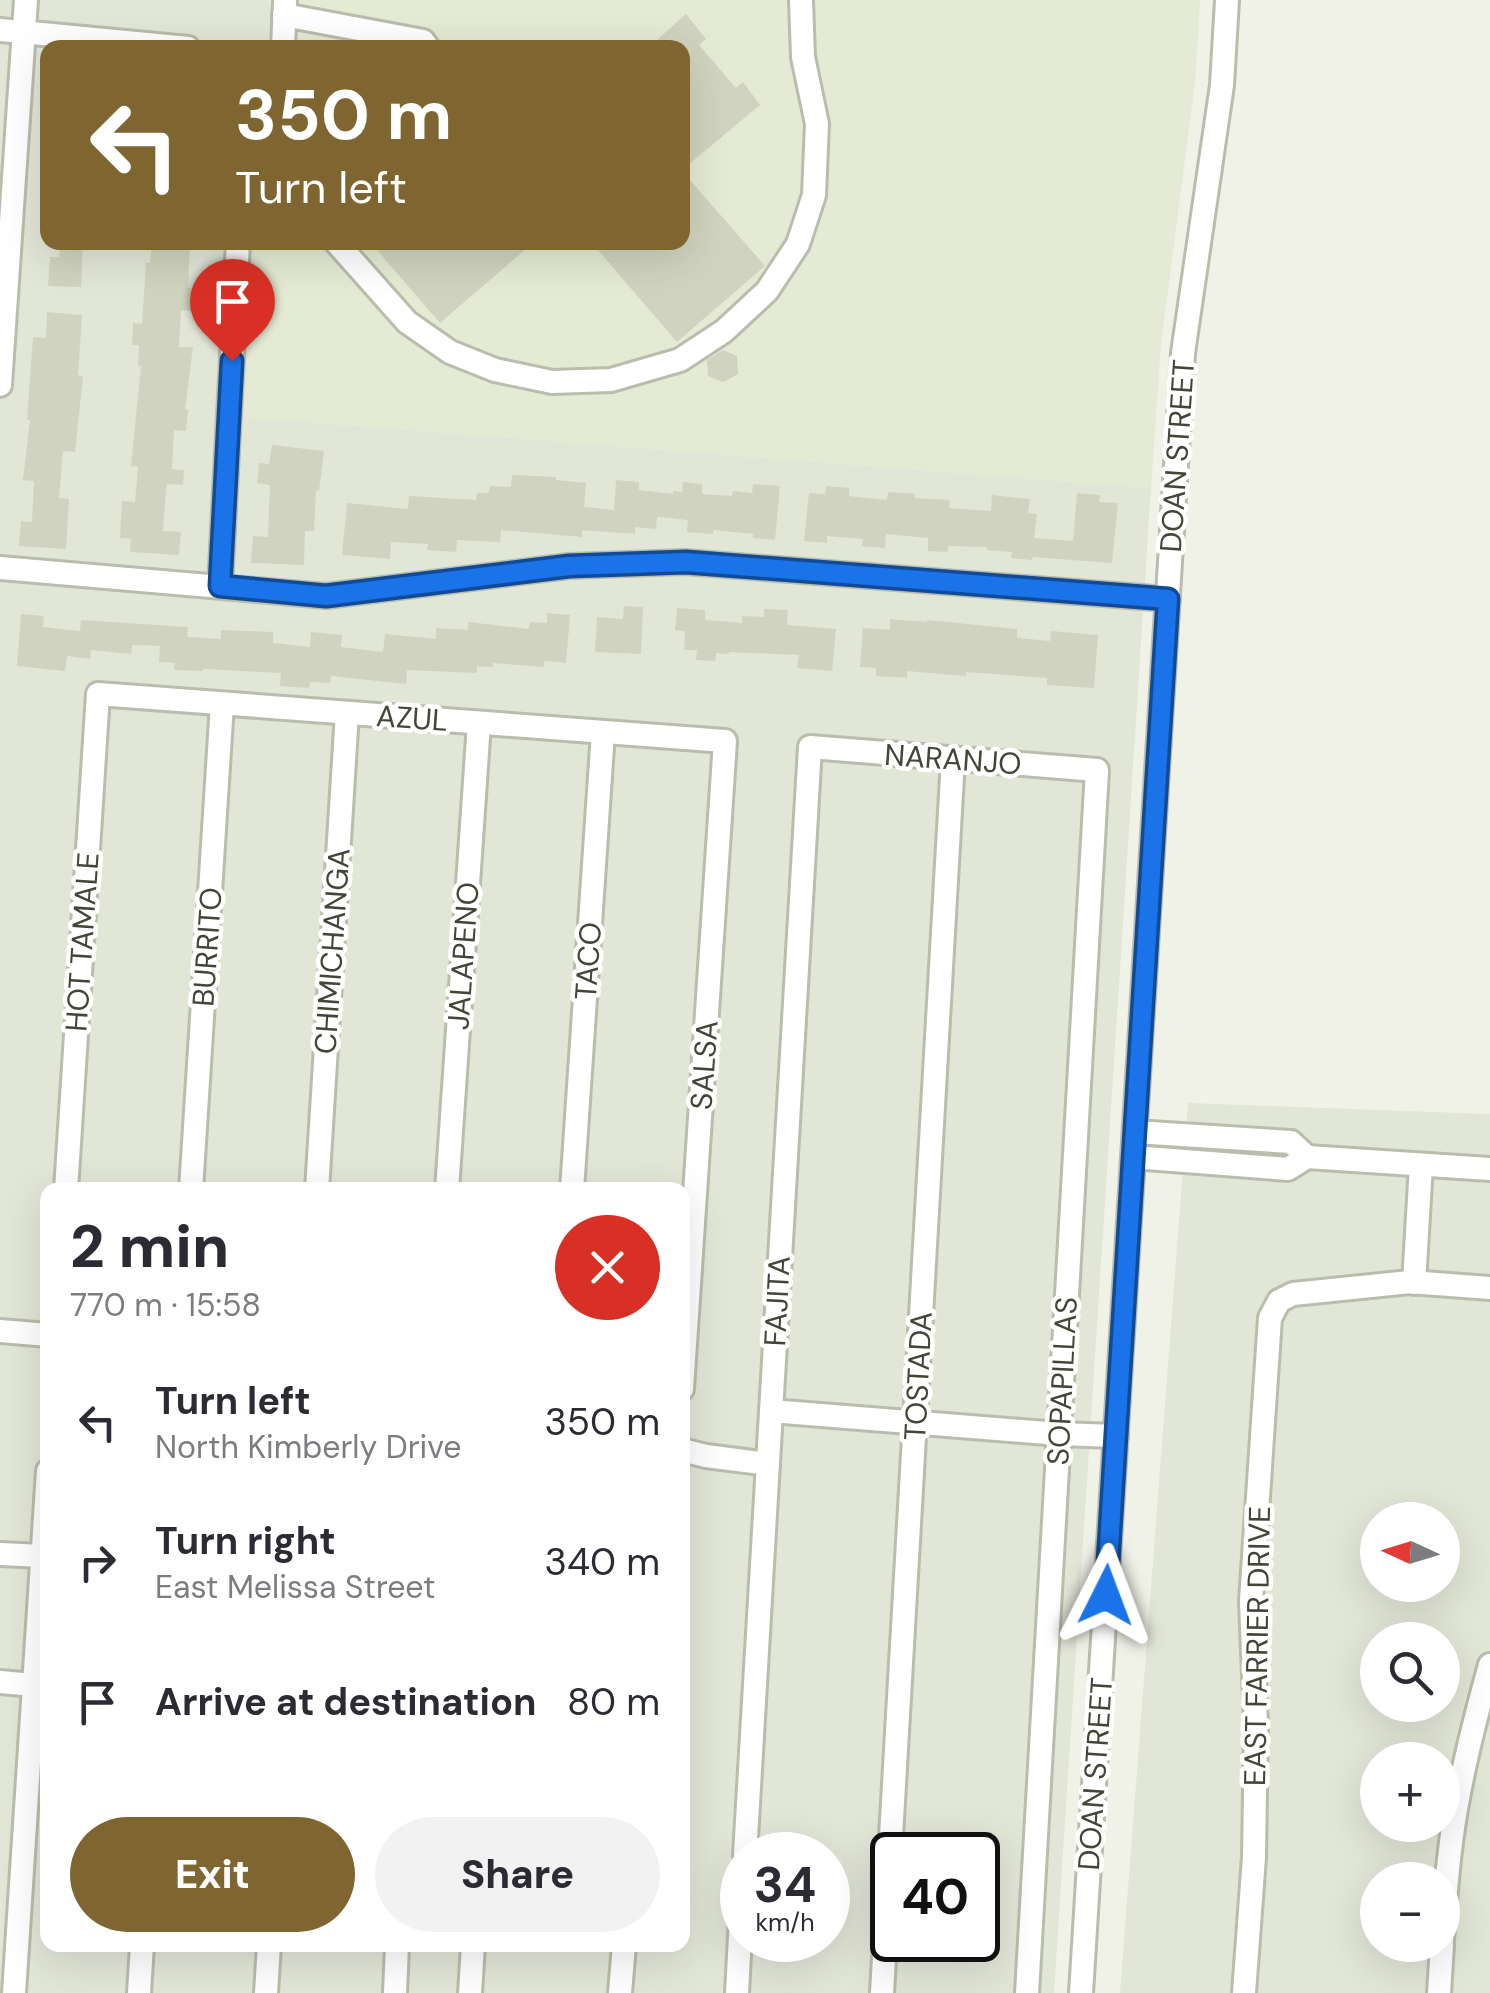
<!DOCTYPE html>
<meta charset="utf-8">
<style>
:root{--surface:#fff;--page:#f2f2f3;--text:#2b2b33;--muted:#7c7c81;--accent:#7f6630}
body{margin:0;font-family:"DM Sans",sans-serif;background:var(--page);color:var(--text);height:100vh;display:flex;flex-direction:column;font-size:38px;white-space:nowrap}
*{box-sizing:border-box;margin:0}
p{font-size:32px;color:var(--muted)}
.icon{flex:none;width:55px;height:55px;fill:none;stroke:currentColor;stroke-width:2;stroke-linecap:round;stroke-linejoin:round}
.map{position:relative;flex:1;overflow:hidden}
.panel{position:absolute;left:40px;top:1182px;width:650px;height:770px;display:flex;flex-direction:column;background:var(--surface);border-radius:20px;box-shadow:0 10px 40px #0002}
.panel>*{flex:none}
.top-card{position:absolute;left:40px;top:40px;width:650px;height:210px;border-radius:20px;box-shadow:0 10px 40px #0002;background:#7f6630;color:#fff;overflow:hidden}
.needle{width:65px;rotate:274deg}
.fabs{position:absolute;left:1360px;top:1502px;display:grid;gap:20px}
.fabs a{display:grid;place-items:center;width:100px;height:100px;border-radius:50%;background:var(--surface);box-shadow:0 10px 40px #0002;font-size:50px}
.speed{position:absolute;left:720px;top:1832px;display:flex;gap:20px;font-size:50px;font-weight:700;text-align:center}
.speed>*{display:grid;place-content:center;width:130px;height:130px;border-radius:50%;background:var(--surface);box-shadow:0 10px 40px #0002;line-height:1}
.speed small{font-size:25px;font-weight:400}
.speed .limit{border:5px solid #111;border-radius:15px;background:#fff;color:#111}
.pin{position:absolute;display:grid;place-items:center;width:85px;height:85px;color:#fff;margin:-102px -42px;border-radius:50% 50% 50% 0;rotate:-45deg;box-shadow:0 0 10px #0007}
.pin .icon{rotate:45deg}
.me{position:absolute;width:110px;margin:-55px;rotate:3deg;stroke-linejoin:round;filter:drop-shadow(0 0 8px #0008)}
.turn{display:flex;align-items:center;gap:35px;height:210px;padding:0 30px;font-size:45px}
.turn .icon{width:130px;height:130px;stroke-width:2.5}
.turn b{display:block;font-size:70px;line-height:85px}
.round{display:grid;place-items:center;flex:none;width:105px;height:105px;border-radius:52px;background:var(--page)}
.head{display:flex;align-items:center;justify-content:space-between;height:170px;padding:0 30px}
h1{font-size:60px;font-weight:800;line-height:75px}
.primary-button{display:flex;gap:20px;margin-top:auto;padding:20px 30px}
.primary-button a{flex:1;height:115px;border-radius:60px;background:var(--accent);color:#fff;font-size:40px;font-weight:800;line-height:115px;text-align:center}
.primary-button a+a{background:var(--page);color:var(--text)}
ul{padding:0;list-style:none}
li{display:flex;align-items:center;gap:30px;height:140px;padding:0 30px}
li div{flex:1}
li b{display:block;font-size:38px}
li em{font-style:normal}
.map>svg:first-child{display:block}
</style>
<div class="map">
<svg width="1490" height="1993" viewBox="0 0 1490 1993">
<rect width="100%" height="100%" fill="#f0f2e8"/>
<g fill="#e2e6d7" fill-rule="evenodd">
<path d="M 0,0 L 273,0 L 270,47 L 48,48 L 48,242 L 256,243 L 245,417 L 1151,488 L 1054,1993 L 0,1993 ZM 48,1190 L 682,1190 L 682,1945 L 48,1945 ZM 742,1855 L 828,1855 L 828,1940 L 742,1940 ZM 892,1855 L 978,1855 L 978,1940 L 892,1940 Z"/>
<path d="M 1188,1103 L 1490,1114 L 1490,1993 L 1120,1993 ZM 1378,1520 L 1442,1520 L 1442,1585 L 1378,1585 ZM 1378,1640 L 1442,1640 L 1442,1705 L 1378,1705 ZM 1378,1760 L 1442,1760 L 1442,1825 L 1378,1825 ZM 1378,1880 L 1442,1880 L 1442,1945 L 1378,1945 Z"/>
</g>
<path fill="#e4ead3" d="M 273,0 L 1200,0 L 1195,82 L 1161,344 L 1151,488 L 244,417 L 256,243 L 682,242 L 682,48 L 270,47 Z"/>
<g fill="#d0d3bf">
<path d="M 686,14 L 706,39 L 699,45 L 736,88 L 743,82 L 760,105 L 682,170 L 682,48 L 648,48 Z"/>
<path d="M 682,171 L 765,266 L 677,342 L 591,242 L 682,242 Z"/>
<path d="M 60,242 L 83,242 L 81,287 L 48,286 L 50,257 L 59,257 Z"/>
<path d="M 152,242 L 190,242 L 188,288 L 196,288 L 195,311 L 181,310 L 179,347 L 193,347 L 185,409 L 188,410 L 186,431 L 174,430 L 172,469 L 184,470 L 183,485 L 167,484 L 166,491 L 163,531 L 181,532 L 179,555 L 130,552 L 131,539 L 120,538 L 122,501 L 135,502 L 138,467 L 131,466 L 141,366 L 138,366 L 139,345 L 132,345 L 133,323 L 142,324 L 146,263 L 150,263 Z"/>
<path d="M 370,242 L 534,242 L 440,323 Z"/>
<path d="M 47,312 L 82,315 L 78,375 L 83,376 L 75,452 L 63,451 L 59,498 L 69,499 L 66,549 L 19,546 L 21,521 L 32,522 L 34,481 L 23,480 L 30,420 L 27,420 L 33,337 L 46,338 Z"/>
<path d="M 723,350 L 737,356 L 738,374 L 723,382 L 708,376 L 707,360 Z"/>
<path d="M 272,445 L 324,451 L 319,491 L 316,490 L 314,531 L 305,531 L 304,565 L 251,563 L 253,536 L 268,537 L 270,485 L 257,483 L 259,463 L 269,464 Z"/>
<path d="M 512,475 L 556,477 L 556,480 L 586,483 L 584,507 L 614,510 L 616,480 L 639,482 L 639,490 L 673,494 L 673,491 L 682,492 L 683,482 L 702,484 L 702,494 L 732,496 L 733,491 L 752,493 L 753,484 L 780,486 L 775,540 L 753,538 L 753,534 L 713,530 L 713,534 L 687,532 L 688,520 L 657,517 L 656,529 L 635,527 L 635,534 L 582,530 L 582,537 L 501,530 L 500,542 L 457,540 L 456,552 L 427,550 L 428,544 L 391,542 L 390,559 L 342,555 L 347,503 L 408,509 L 409,496 L 476,500 L 477,493 L 489,493 L 490,486 L 511,487 Z"/>
<path d="M 826,486 L 849,488 L 849,496 L 887,500 L 888,492 L 915,494 L 915,498 L 950,500 L 949,508 L 991,511 L 992,495 L 1030,499 L 1028,513 L 1037,514 L 1034,538 L 1073,541 L 1077,493 L 1100,495 L 1099,502 L 1118,503 L 1112,563 L 1033,557 L 1032,560 L 1011,558 L 1012,552 L 987,550 L 987,547 L 948,546 L 948,552 L 928,551 L 928,538 L 886,534 L 885,548 L 862,546 L 863,539 L 827,536 L 827,543 L 804,541 L 809,493 L 825,494 Z"/>
<path d="M 624,606 L 643,607 L 641,654 L 595,652 L 597,617 L 623,619 Z"/>
<path d="M 677,608 L 705,610 L 705,620 L 742,623 L 742,616 L 764,617 L 764,609 L 788,610 L 787,625 L 836,629 L 832,671 L 797,668 L 799,655 L 729,652 L 729,654 L 716,653 L 715,661 L 696,660 L 697,650 L 684,650 L 685,631 L 675,630 Z"/>
<path d="M 547,613 L 570,615 L 566,663 L 544,661 L 544,667 L 493,663 L 493,667 L 477,666 L 477,673 L 407,670 L 406,684 L 331,676 L 330,683 L 310,682 L 309,688 L 280,686 L 281,673 L 203,669 L 203,671 L 174,670 L 175,663 L 159,662 L 160,646 L 132,645 L 131,654 L 91,650 L 90,659 L 67,656 L 65,671 L 17,666 L 21,614 L 44,616 L 43,627 L 80,631 L 81,620 L 188,627 L 187,637 L 221,639 L 221,630 L 273,632 L 273,643 L 310,647 L 311,632 L 342,635 L 341,647 L 383,652 L 385,634 L 436,639 L 436,628 L 468,630 L 468,622 L 529,629 L 530,622 L 547,623 Z"/>
<path d="M 890,619 L 927,622 L 927,620 L 1017,629 L 1017,638 L 1050,641 L 1051,631 L 1098,635 L 1094,688 L 1047,685 L 1047,678 L 966,672 L 966,676 L 907,671 L 907,678 L 876,676 L 876,668 L 860,667 L 863,628 L 890,630 Z"/>
</g>
<g fill="none" stroke-linecap="round" stroke-linejoin="round">
<defs>
<g id="minor">
<path d="M 284,15 L 423,41 L 428,48"/>
<path d="M 0,30 L 188,48"/>
<path d="M 283,48 L 285,3"/>
<path d="M 336,242 L 407,322 L 450,352 L 495,370 L 552,382 L 611,380 L 680,360 L 724,331 L 767,291 L 798,244 L 814,195 L 817,124 L 803,57 L 801,0"/>
<path d="M 0,385 L 26,0"/>
<path d="M 0,568 L 326,596 L 569,566 L 685,562 L 1168,599"/>
<path d="M 220,586 L 238,242"/>
<path d="M 1135,1132 L 1291,1142 L 1307,1157"/>
<path d="M 1133,1157 L 1288,1169 L 1307,1157 L 1490,1169"/>
<path d="M 66,1190 L 98,694 L 725,741 L 682,1389"/>
<path d="M 191,1190 L 222,704"/>
<path d="M 317,1190 L 347,713"/>
<path d="M 447,1190 L 479,723"/>
<path d="M 572,1190 L 603,732"/>
<path d="M 1414,1283 L 1421,1165"/>
<path d="M 0,1331 L 48,1335"/>
<path d="M 771,1411 L 1059,1434 L 1116,1436"/>
<path d="M 682,1450 L 706,1456 L 768,1464"/>
<path d="M 0,1554 L 42,1556"/>
<path d="M 0,1682 L 33,1685"/>
<path d="M 745,1855 L 810,747 L 1097,770 L 1027,1993"/>
<path d="M 1442,1940 C 1446,1891 1449,1842 1459,1793 C 1467,1750 1478,1708 1490,1665"/>
<path d="M 14,1993 L 48,1471"/>
<path d="M 139,1993 L 142,1945"/>
<path d="M 266,1993 L 269,1945"/>
<path d="M 395,1993 L 397,1945"/>
<path d="M 470,1993 L 473,1945"/>
<path d="M 620,1993 L 624,1945"/>
<path d="M 737,1993 L 742,1899"/>
<path d="M 882,1993 L 953,759"/>
<path d="M 1081,1993 L 1183,353 L 1222,85 L 1227,0"/>
<path d="M 1244,1993 L 1254,1857 L 1256,1726 L 1251,1601 L 1270,1318 L 1279,1301 L 1293,1294 L 1410,1282 L 1490,1288"/>
<path d="M 1439,1993 L 1442,1945"/>
</g>
</defs>
<use href="#minor" stroke="#b9bdac" stroke-width="28"/>
<use href="#minor" stroke="#fff" stroke-width="22"/>
</g>
<g fill="none" stroke-linecap="round" stroke-linejoin="round">
<defs>
<path id="route" d="M 232,361 L 220,586 L 326,596 L 569,566 L 686,562 L 1168,599 L 1106,1595"/>
</defs>
<use href="#route" stroke="#114b97" stroke-width="25"/>
<use href="#route" stroke="#1a73e8" stroke-width="18"/>
</g>
<g text-anchor="middle" dominant-baseline="central" stroke-width="9" stroke-linejoin="round" paint-order="stroke">
<g font-size="30" fill="#434537" stroke="#fff">
<text transform="translate(1177 456) rotate(-86)">DOAN STREET</text>
<text transform="translate(412 718) rotate(4)">AZUL</text>
<text transform="translate(953 759) rotate(4)">NARANJO</text>
<text transform="translate(82 942) rotate(-86)">HOT TAMALE</text>
<text transform="translate(207 947) rotate(-86)">BURRITO</text>
<text transform="translate(332 951) rotate(-86)">CHIMICHANGA</text>
<text transform="translate(463 956) rotate(-86)">JALAPENO</text>
<text transform="translate(588 961) rotate(-86)">TACO</text>
<text transform="translate(704 1065) rotate(-86)">SALSA</text>
<text transform="translate(777 1301) rotate(-87)">FAJITA</text>
<text transform="translate(918 1376) rotate(-87)">TOSTADA</text>
<text transform="translate(1062 1381) rotate(-87)">SOPAPILLAS</text>
<text transform="translate(1257 1646) rotate(-89)">EAST FARRIER DRIVE</text>
<text transform="translate(1095 1774) rotate(-86)">DOAN STREET</text>
</g>
</g>
</svg>
<div class="fabs">
<a><svg class="needle" viewBox="-14 -14 28 28"><path d="M0-13l5 13h-10z" fill="#e53935"/><path d="M0 13l5-13h-10z" fill="#7c7c81"/></svg></a>
<a><svg class="icon" aria-label="search" viewBox="0 0 24 24"><circle cx="10" cy="10" r="6"/><path d="M15 15l6 6"/></svg></a>
<a>+</a>
<a>−</a>
</div>
<div class="speed"><div>34<small>km/h</small></div><div class="limit">40</div></div>
<div class="pin" style="left:232px;top:361px;background:#d93025"><svg class="icon" aria-label="arrive" viewBox="0 0 24 24"><path d="M6 21V4h12l-3 4 3 4H6"/></svg></div>
<svg class="me" style="left:1106px;top:1595px" viewBox="-20 -20 40 40"><path d="M0-17L14 15 0 8-14 15z" fill="#1a73e8" stroke="#fff" stroke-width="4"/></svg>
<div class="top-card">
<div class="turn"><svg class="icon" aria-label="left" viewBox="0 0 24 24"><path d="M17 20v-9H6M10 6l-5 5 5 5"/></svg><div><b>350 m</b>Turn left</div></div>
</div>
<section class="panel">
<div class="head"><div><h1>2 min</h1><p>770 m · 15:58</p></div><a class="round" style="background:#d93025;color:#fff"><svg class="icon" aria-label="close" viewBox="0 0 24 24"><path d="M6 6l12 12M18 6L6 18"/></svg></a></div>
<ul>
<li><svg class="icon" aria-label="left" viewBox="0 0 24 24"><path d="M17 20v-9H6M10 6l-5 5 5 5"/></svg><div><b>Turn left</b><p>North Kimberly Drive</p></div><em>350 m</em></li>
<li><svg class="icon" aria-label="right" viewBox="0 0 24 24"><path d="M7 20v-9h11M14 6l5 5-5 5"/></svg><div><b>Turn right</b><p>East Melissa Street</p></div><em>340 m</em></li>
<li><svg class="icon" aria-label="arrive" viewBox="0 0 24 24"><path d="M6 21V4h12l-3 4 3 4H6"/></svg><div><b>Arrive at destination</b></div><em>80 m</em></li>
</ul>
<div class="primary-button"><a>Exit</a><a>Share</a></div>
</section>
</div>
